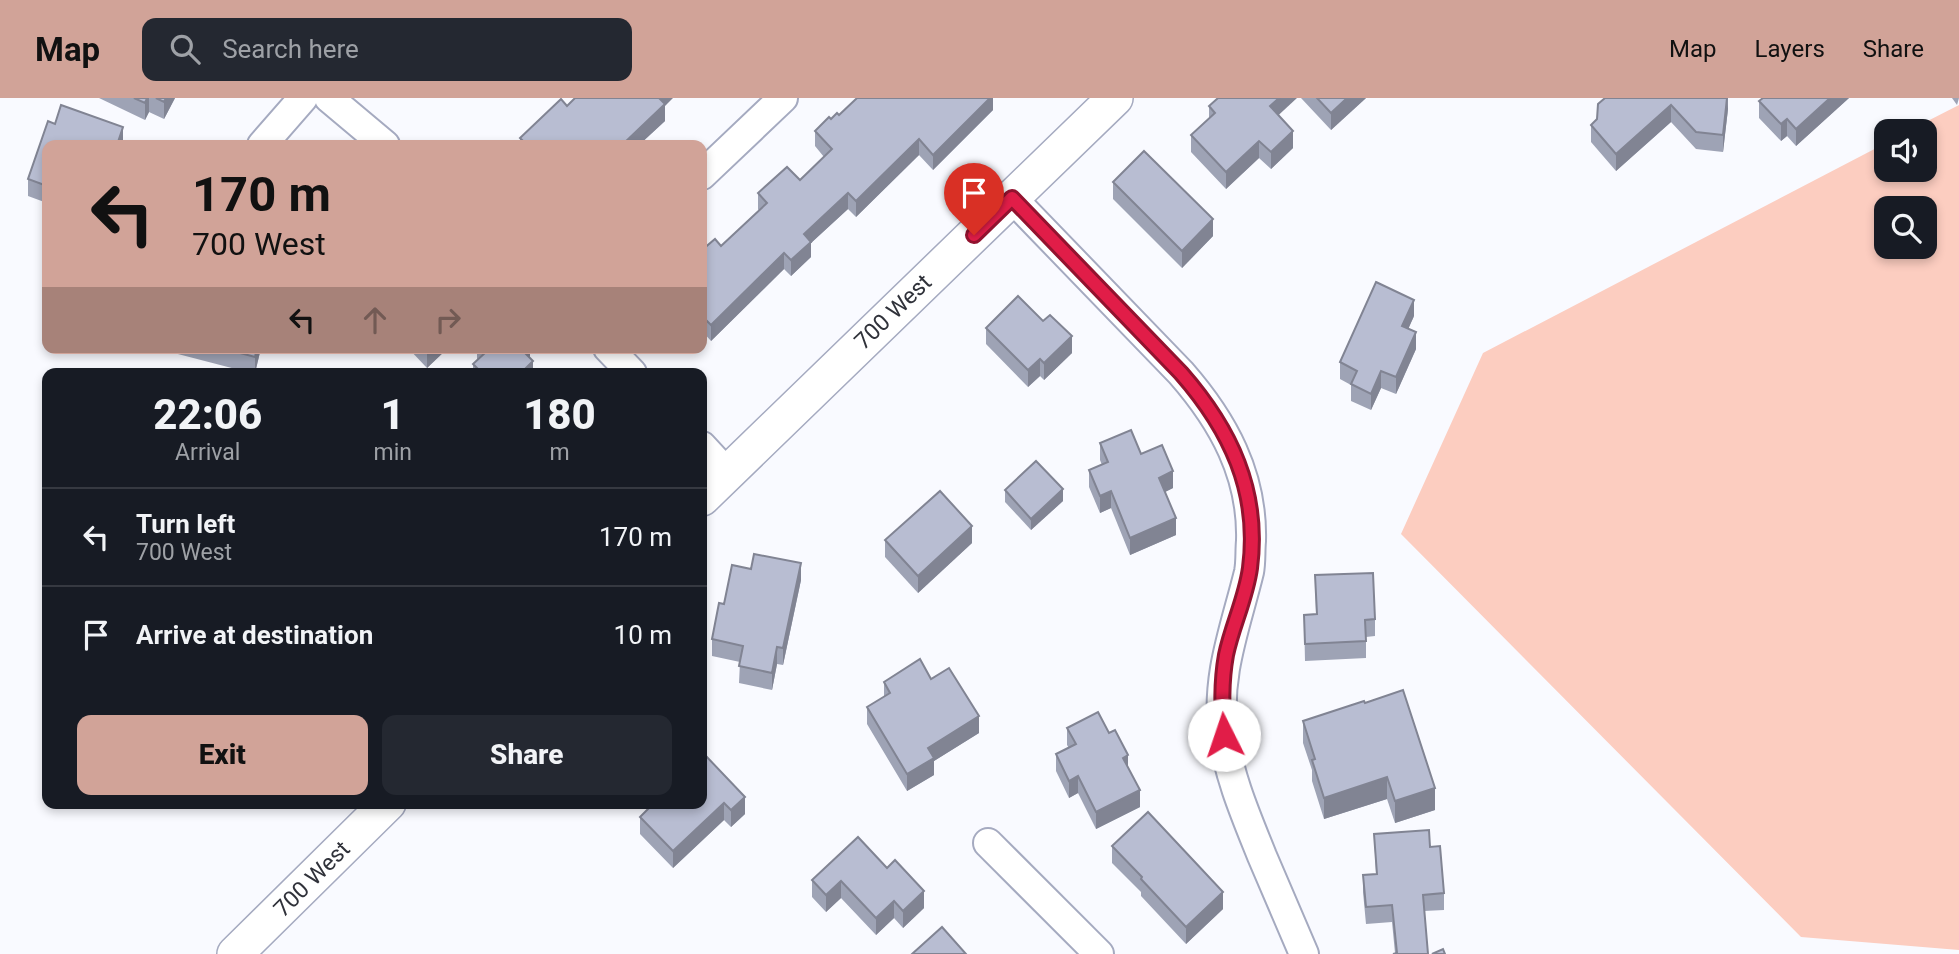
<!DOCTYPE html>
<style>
:root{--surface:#171b24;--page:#242831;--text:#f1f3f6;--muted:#9ea1a6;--line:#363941;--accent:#d1a398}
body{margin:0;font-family:Roboto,sans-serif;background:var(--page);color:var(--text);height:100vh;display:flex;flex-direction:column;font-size:26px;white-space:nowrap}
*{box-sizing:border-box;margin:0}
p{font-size:23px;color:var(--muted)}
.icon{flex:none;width:38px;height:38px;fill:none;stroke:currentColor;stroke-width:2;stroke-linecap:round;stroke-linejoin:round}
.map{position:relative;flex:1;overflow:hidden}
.panel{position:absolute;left:42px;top:270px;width:665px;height:441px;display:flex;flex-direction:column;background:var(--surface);border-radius:14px;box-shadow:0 4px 10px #0003}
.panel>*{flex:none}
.banner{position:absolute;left:42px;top:42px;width:665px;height:214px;border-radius:14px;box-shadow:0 4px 10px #0003;background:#d1a398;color:#111;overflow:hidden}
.tools{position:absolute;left:1874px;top:21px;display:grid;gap:14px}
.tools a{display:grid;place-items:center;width:63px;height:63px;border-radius:14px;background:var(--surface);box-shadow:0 4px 10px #0003;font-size:35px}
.pin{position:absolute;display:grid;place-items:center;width:60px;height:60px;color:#fff;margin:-72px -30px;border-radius:50% 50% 50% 0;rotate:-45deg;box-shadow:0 0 7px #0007}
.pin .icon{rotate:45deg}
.me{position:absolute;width:77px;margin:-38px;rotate:356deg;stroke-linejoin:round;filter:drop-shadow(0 0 5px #0008)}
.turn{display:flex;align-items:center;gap:24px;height:147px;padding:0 35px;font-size:32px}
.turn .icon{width:91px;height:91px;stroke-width:2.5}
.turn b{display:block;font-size:49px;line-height:60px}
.lanes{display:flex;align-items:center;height:66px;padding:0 35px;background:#0003;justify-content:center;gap:35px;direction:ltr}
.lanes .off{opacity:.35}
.eta{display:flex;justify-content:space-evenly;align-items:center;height:119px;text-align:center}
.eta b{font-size:42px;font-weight:800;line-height:49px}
.cta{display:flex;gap:14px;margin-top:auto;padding:14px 35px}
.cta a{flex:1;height:80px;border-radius:14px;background:var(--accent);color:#111;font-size:28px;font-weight:800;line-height:80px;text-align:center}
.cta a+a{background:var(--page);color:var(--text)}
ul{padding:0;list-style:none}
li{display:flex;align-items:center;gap:21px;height:98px;padding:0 35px;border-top:2px solid var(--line)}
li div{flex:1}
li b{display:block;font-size:26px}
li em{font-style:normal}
header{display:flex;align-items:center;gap:42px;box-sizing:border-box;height:98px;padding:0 35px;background:var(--accent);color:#111}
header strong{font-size:33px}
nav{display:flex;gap:38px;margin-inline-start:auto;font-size:24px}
.search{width:490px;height:63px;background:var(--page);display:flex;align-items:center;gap:18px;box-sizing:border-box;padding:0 24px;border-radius:14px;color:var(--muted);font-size:26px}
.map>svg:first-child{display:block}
</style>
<header>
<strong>Map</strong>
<div class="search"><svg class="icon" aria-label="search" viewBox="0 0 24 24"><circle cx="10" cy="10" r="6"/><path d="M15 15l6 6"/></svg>Search here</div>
<nav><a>Map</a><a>Layers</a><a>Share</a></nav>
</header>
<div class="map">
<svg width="1959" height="856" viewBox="0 0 1959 856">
<rect width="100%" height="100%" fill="#f9faff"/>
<path fill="#fccdc0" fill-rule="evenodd" d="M 1959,7 L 1959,852 L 1801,839 L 1401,436 L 1483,255 L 1886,45 L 1886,72 L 1925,72 L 1925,33 L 1908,33 ZM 1886,110 L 1925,110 L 1925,149 L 1886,149 Z"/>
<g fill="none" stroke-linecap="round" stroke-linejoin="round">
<defs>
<g id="minor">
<path d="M 329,0 L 385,47"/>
<path d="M 262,47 L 303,0"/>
<path d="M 702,77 L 783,0"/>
<path d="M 1012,100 L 1181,275 C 1223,323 1253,377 1251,443 C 1250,453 1251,464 1249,474 C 1235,531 1216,577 1223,636 C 1229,679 1246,718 1262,758 C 1276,790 1290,823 1304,856"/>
<path d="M 608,250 L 632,275"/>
<path d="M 702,348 L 727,375"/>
<path d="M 988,745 L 1099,856"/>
</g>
<g id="tertiary">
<path d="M 702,400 L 1115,0"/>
<path d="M 235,856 L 388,705"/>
</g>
</defs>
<use href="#minor" stroke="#a5aac0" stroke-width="32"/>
<use href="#tertiary" stroke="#a5aac0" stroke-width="38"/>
<use href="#minor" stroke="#fff" stroke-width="28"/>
<use href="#tertiary" stroke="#fff" stroke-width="35"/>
</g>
<g fill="#9ea3b5">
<path d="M 99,0 L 175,0 L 164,21 L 149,14 L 145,22 Z"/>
<path d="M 993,0 L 993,12 L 933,72 L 919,57 L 856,119 L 848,111 L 811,145 L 811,159 L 791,178 L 784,171 L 711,243 L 702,233 L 702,152 L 721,148 L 759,113 L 758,111 L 758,95 L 800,82 L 824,59 L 815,48 L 815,33 L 831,21 L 839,17 Z"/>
<path d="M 1301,0 L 1366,0 L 1331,32 Z"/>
<path d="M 1728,0 L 1728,11 L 1723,54 L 1696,51 L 1671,24 L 1616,73 L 1591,44 L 1591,27 L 1597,21 L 1598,6 Z"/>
<path d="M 1763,0 L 1849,0 L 1796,48 L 1787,38 L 1781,43 L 1759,20 L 1759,3 Z"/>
<path d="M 1952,0 L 1959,0 L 1957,7 Z"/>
<path d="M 567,8 L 665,8 L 665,23 L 639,47 L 520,47 L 520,40 Z"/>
<path d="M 1209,8 L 1278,17 L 1293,50 L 1271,71 L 1259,60 L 1226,91 L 1191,54 L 1191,37 L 1209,21 Z"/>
<path d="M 55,26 L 123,46 L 47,47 L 47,105 L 28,98 L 28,81 Z"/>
<path d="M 1113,84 L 1213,138 L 1182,170 L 1113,101 Z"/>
<path d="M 1414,218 L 1408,231 L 1416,251 L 1396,296 L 1381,290 L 1371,312 L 1351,303 L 1351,287 L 1340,281 L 1340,264 Z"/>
<path d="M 1043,223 L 1072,255 L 1044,282 L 1040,278 L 1028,289 L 986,246 L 986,230 Z"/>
<path d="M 174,250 L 261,250 L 255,275 L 251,275 L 174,255 Z"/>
<path d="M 408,250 L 448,250 L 427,270 Z"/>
<path d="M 477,250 L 530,250 L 530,260 L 533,275 L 473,275 L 473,266 L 477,262 Z"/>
<path d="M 1100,345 L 1141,356 L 1173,390 L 1165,394 L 1176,437 L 1130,457 L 1111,410 L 1100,415 L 1089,389 L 1089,372 L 1102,367 L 1100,362 Z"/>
<path d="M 1005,392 L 1063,403 L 1031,432 L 1005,404 Z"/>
<path d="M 885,442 L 972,445 L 918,495 L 885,459 Z"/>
<path d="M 1315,477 L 1375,521 L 1375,538 L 1366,539 L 1366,560 L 1305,563 L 1304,517 L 1316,516 Z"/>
<path d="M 801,482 L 783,567 L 777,566 L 772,592 L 739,585 L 740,564 L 712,558 L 712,541 L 724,506 Z"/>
<path d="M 931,581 L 979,635 L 934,663 L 934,677 L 907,693 L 867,626 L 867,609 L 884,599 L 884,584 Z"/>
<path d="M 1303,623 L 1435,712 L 1395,725 L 1387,701 L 1324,721 L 1312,683 L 1312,672 L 1303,645 Z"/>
<path d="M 1067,630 L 1128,670 L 1140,709 L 1096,731 L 1078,695 L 1069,700 L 1056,673 L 1056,656 L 1069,650 L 1067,647 Z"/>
<path d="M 702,660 L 745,716 L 731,729 L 724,722 L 673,770 L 640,736 L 640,719 Z"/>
<path d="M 1374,736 L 1430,749 L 1444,795 L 1444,812 L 1424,813 L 1428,856 L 1395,855 L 1392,824 L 1366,826 L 1363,794 L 1363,777 L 1376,776 Z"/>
<path d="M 1112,748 L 1223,811 L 1186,846 L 1141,798 L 1141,794 L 1112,765 Z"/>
<path d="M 887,770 L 924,810 L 903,830 L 894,820 L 876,837 L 841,800 L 826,814 L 812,799 L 812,782 Z"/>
</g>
<g fill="#818493">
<path d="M 147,0 L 149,0 L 149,14 L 145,22 L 145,5 Z"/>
<path d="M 166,0 L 175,0 L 164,21 L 164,4 Z"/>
<path d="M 657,0 L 673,0 L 665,8 L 665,23 L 639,47 L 622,47 Z"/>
<path d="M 986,0 L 993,0 L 993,12 L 933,72 L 933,57 Z"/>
<path d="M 1279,0 L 1297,0 L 1270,25 L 1270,8 Z"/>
<path d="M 1347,0 L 1366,0 L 1331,32 L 1331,15 Z"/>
<path d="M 1727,0 L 1728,11 L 1723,54 L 1723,37 Z"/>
<path d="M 1830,0 L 1849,0 L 1796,48 L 1796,31 Z"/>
<path d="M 1671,7 L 1671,24 L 1616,73 L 1616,56 Z"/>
<path d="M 1787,21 L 1787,38 L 1781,43 L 1781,26 Z"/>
<path d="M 123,29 L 123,47 L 117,47 Z"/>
<path d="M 1293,33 L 1293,50 L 1271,71 L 1271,54 Z"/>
<path d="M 919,41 L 919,57 L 856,119 L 856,103 Z"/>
<path d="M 1259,43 L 1259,60 L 1226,91 L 1226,74 Z"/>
<path d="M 848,95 L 848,111 L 811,145 L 811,159 L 791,178 L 791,162 L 804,136 Z"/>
<path d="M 1213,121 L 1213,138 L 1182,170 L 1182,153 Z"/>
<path d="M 784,155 L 784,171 L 711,243 L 711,227 Z"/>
<path d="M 1414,202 L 1414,218 L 1402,245 L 1402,228 Z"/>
<path d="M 1416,234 L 1416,251 L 1396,296 L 1396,279 Z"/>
<path d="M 1072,238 L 1072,255 L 1044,282 L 1044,265 Z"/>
<path d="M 257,250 L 261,250 L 255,275 L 255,259 Z"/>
<path d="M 430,250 L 448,250 L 427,270 L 427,253 Z"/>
<path d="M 526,250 L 530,250 L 530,264 L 523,253 Z"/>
<path d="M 1040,261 L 1040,278 L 1028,289 L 1028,272 Z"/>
<path d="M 533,263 L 533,275 L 521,275 Z"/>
<path d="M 1381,273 L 1381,290 L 1371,312 L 1371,296 Z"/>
<path d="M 1173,373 L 1173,390 L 1159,397 L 1159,380 Z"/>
<path d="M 1063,391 L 1063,403 L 1031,432 L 1031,421 Z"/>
<path d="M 1111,393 L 1111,410 L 1100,415 L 1100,398 Z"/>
<path d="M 1176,420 L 1176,437 L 1130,457 L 1130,440 Z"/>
<path d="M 972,428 L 972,445 L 918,495 L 918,478 Z"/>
<path d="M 801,465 L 801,482 L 783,567 L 783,550 Z"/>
<path d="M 777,549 L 777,566 L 772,592 L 772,575 Z"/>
<path d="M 979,618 L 979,635 L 934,663 L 934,677 L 907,693 L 907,676 L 928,650 Z"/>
<path d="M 1128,657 L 1128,674 L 1123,660 Z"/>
<path d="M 1078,678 L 1078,695 L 1069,700 L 1069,683 Z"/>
<path d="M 1387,679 L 1387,701 L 1324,721 L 1324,700 Z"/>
<path d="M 1435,690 L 1435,712 L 1395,725 L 1395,703 Z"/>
<path d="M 1140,692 L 1140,709 L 1096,731 L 1096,714 Z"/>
<path d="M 745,699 L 745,716 L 731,729 L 731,712 Z"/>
<path d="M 724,705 L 724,722 L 673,770 L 673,753 Z"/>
<path d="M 841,783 L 841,800 L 826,814 L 826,797 Z"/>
<path d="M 924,793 L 924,810 L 903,830 L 903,813 Z"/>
<path d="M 1223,794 L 1223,811 L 1186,846 L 1186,829 Z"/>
<path d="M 894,803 L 894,820 L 876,837 L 876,820 Z"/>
</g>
<g fill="#b8bdd2" stroke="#818493" stroke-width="2">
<path d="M 134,0 L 147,0 L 145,5 Z"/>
<path d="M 156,0 L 166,0 L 164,4 Z"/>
<path d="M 575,0 L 659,0 L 665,6 L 622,47 L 527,47 L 520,40 L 561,1 L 567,8 Z"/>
<path d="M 857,0 L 990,0 L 933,57 L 919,41 L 856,103 L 848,95 L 804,136 L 811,144 L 791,162 L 784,155 L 711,227 L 702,218 L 702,152 L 715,141 L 721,148 L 767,105 L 758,95 L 787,69 L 800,82 L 832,51 L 815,33 L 829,19 L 831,21 L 837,15 L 839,17 Z"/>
<path d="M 1218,0 L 1279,0 L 1270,8 L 1293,33 L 1271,54 L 1259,43 L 1226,74 L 1191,37 L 1215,15 L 1209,8 Z"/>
<path d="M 1317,0 L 1347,0 L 1331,15 Z"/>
<path d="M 1605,0 L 1727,0 L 1723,37 L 1696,34 L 1671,7 L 1616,56 L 1591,27 L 1597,21 L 1598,6 Z"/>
<path d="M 1763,0 L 1830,0 L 1796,31 L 1787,21 L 1781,26 L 1759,3 Z"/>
<path d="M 61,7 L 123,29 L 117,47 L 47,47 L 47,88 L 28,81 L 48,23 L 55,26 Z"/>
<path d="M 1144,53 L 1213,121 L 1182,153 L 1113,84 Z"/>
<path d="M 1376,184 L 1414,202 L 1402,228 L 1416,234 L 1396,279 L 1381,273 L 1371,296 L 1351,286 L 1357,273 L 1340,264 Z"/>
<path d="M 1018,198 L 1043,223 L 1050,217 L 1072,238 L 1044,265 L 1040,261 L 1028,272 L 986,230 Z"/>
<path d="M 222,250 L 257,250 L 255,259 Z"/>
<path d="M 482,250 L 526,250 L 523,253 L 533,263 L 521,275 L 482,275 L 473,266 L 486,254 Z"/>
<path d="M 1131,332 L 1141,356 L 1162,347 L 1173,373 L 1159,380 L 1176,420 L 1130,440 L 1111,393 L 1100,398 L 1089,372 L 1108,364 L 1100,345 Z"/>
<path d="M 1036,363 L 1063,391 L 1031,421 L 1005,392 Z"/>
<path d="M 940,393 L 972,428 L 918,478 L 885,442 Z"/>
<path d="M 754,456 L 801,465 L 783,550 L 777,549 L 772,575 L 739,568 L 743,548 L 712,541 L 719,505 L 724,506 L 732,467 L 751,471 Z"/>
<path d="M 1373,475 L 1375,521 L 1365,522 L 1366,543 L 1305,546 L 1304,517 L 1317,516 L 1315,477 Z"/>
<path d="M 920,561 L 931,581 L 949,570 L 979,618 L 928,650 L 934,660 L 907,676 L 867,609 L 890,595 L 884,584 Z"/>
<path d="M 1403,592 L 1435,690 L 1395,703 L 1387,679 L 1324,700 L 1312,662 L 1315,661 L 1303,623 L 1364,603 L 1365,605 Z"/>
<path d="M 1098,614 L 1109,635 L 1115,632 L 1128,657 L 1123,660 L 1140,692 L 1096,714 L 1078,678 L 1069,683 L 1056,656 L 1076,646 L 1067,630 Z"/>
<path d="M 705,657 L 745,699 L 731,712 L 724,705 L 673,753 L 640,719 L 654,705 L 702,705 L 702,660 Z"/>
<path d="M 1148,714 L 1223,794 L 1186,829 L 1141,781 L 1142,779 L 1112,748 Z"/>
<path d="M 1429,732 L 1430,749 L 1440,748 L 1444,795 L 1423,797 L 1428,856 L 1393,856 L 1397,855 L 1392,807 L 1366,809 L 1363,777 L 1377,776 L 1374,736 Z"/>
<path d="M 858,739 L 887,770 L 895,762 L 924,793 L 903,813 L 894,803 L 876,820 L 841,783 L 826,797 L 812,782 Z"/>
<path d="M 942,829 L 966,856 L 912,856 Z"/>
<path d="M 1443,851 L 1445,856 L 1432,856 Z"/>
</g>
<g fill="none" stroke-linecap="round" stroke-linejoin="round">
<defs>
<path id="route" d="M 974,137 L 1012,100 L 1181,275 C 1230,331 1260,393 1250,470 C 1246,500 1232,528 1226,557 C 1221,585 1222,610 1224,637"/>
</defs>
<use href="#route" stroke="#92132f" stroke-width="18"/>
<use href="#route" stroke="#e11d48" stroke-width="12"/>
</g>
<g text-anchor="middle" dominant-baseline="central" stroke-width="7" stroke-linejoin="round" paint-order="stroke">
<g font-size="23" fill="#30323a" stroke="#fff">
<text transform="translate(893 214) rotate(-44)">700 West</text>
<text transform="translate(312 781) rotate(-45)">700 West</text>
</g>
</g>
</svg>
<div class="tools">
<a><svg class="icon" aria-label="sound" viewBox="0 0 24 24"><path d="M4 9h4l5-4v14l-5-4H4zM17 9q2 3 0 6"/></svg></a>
<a><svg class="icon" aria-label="search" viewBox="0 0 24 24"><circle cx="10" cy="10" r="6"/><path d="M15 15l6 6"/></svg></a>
</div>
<div class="pin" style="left:974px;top:137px;background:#d93025"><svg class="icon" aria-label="arrive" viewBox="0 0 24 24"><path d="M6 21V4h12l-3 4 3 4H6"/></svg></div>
<svg class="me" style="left:1224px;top:637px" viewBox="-20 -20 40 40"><circle r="19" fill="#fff"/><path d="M0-13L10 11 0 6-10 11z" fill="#e11d48"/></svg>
<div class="banner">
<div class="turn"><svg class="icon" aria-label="left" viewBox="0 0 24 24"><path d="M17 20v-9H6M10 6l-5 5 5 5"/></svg><div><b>170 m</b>700 West</div></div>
<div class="lanes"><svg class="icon" aria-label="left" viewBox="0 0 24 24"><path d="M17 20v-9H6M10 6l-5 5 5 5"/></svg><svg class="icon off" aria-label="ahead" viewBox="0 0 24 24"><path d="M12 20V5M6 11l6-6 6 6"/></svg><svg class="icon off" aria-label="right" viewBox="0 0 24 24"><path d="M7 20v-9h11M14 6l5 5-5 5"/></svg></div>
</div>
<section class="panel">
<div class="eta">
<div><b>22:06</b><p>Arrival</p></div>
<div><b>1</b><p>min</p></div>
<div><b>180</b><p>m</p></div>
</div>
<ul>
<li><svg class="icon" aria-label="left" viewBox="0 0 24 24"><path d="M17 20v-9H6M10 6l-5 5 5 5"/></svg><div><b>Turn left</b><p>700 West</p></div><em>170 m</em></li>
<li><svg class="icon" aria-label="arrive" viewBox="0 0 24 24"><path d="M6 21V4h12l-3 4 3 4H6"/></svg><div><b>Arrive at destination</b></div><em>10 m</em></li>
</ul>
<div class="cta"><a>Exit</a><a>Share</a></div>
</section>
</div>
